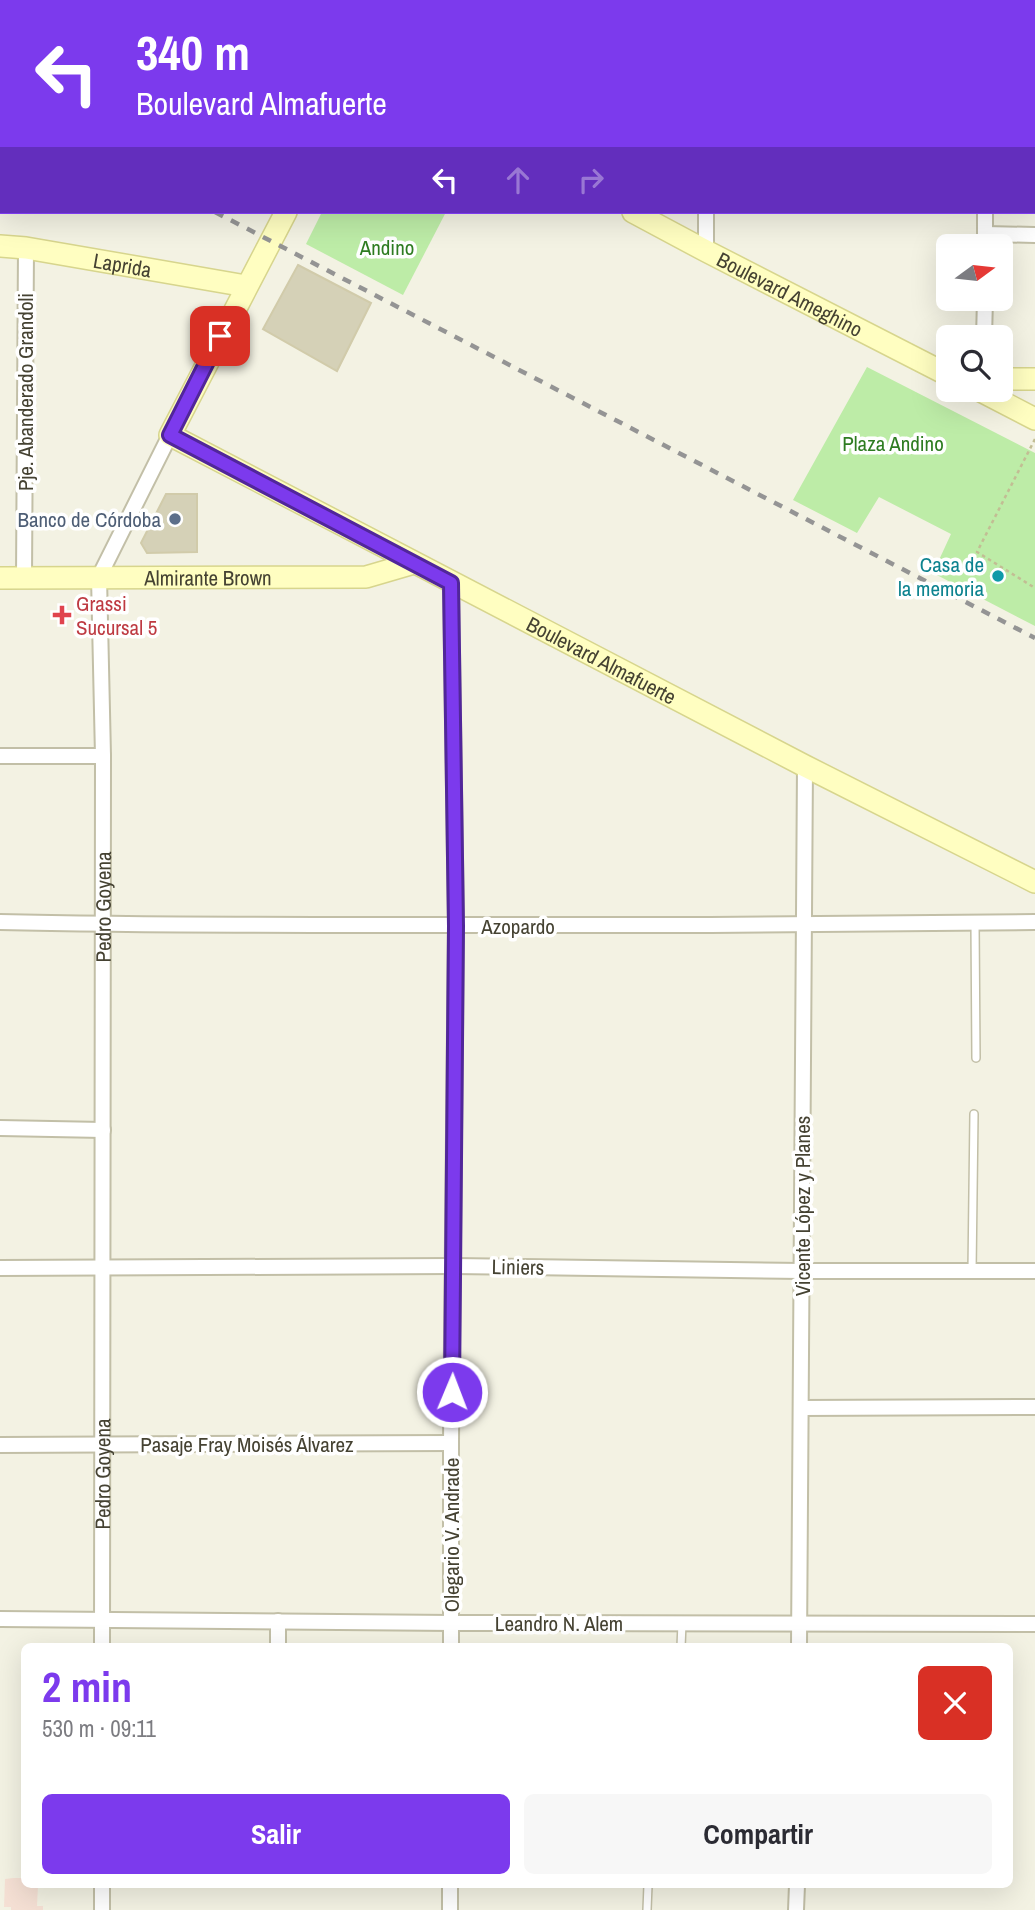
<!DOCTYPE html>
<html lang="es">
<meta charset="utf-8">
<style>
:root{--surface:#fff;--page:#f7f7f7;--text:#2b2b33;--muted:#7c7c81;--accent:#7c3aed}
body{margin:0;font-family:"Archivo Narrow",sans-serif;background:var(--page);color:var(--text);height:100vh;display:flex;flex-direction:column;font-size:26px;white-space:nowrap}
*{box-sizing:border-box;margin:0}
p{font-size:23px;color:var(--muted)}
.icon{flex:none;width:38px;height:38px;fill:none;stroke:currentColor;stroke-width:2;stroke-linecap:round;stroke-linejoin:round}
.map{position:relative;flex:1;overflow:hidden}
.sheet{position:absolute;left:21px;top:1643px;width:992px;height:245px;display:flex;flex-direction:column;background:var(--surface);border-radius:10px;box-shadow:0 7px 28px #0002}
.sheet>*{flex:none}
.top-card{position:absolute;left:0px;top:0px;width:1036px;height:214px;box-shadow:0 7px 28px #0002;background:#7c3aed;color:#fff;overflow:hidden}
.needle{width:46px;rotate:75deg}
.buttons{position:absolute;left:936px;top:234px;display:grid;gap:14px}
.buttons a{display:grid;place-items:center;width:77px;height:77px;border-radius:10px;background:var(--surface);box-shadow:0 7px 28px #0002;font-size:35px}
.pin{position:absolute;display:grid;place-items:center;width:60px;height:60px;color:#fff;margin:-30px;border-radius:14px;box-shadow:0 4px 10px #0006}
.me{position:absolute;width:77px;margin:-38px;rotate:1deg;stroke-linejoin:round;filter:drop-shadow(0 0 5px #0008)}
.turn{display:flex;align-items:center;gap:24px;height:147px;padding:0 21px;font-size:32px}
.turn .icon{width:91px;height:91px;stroke-width:2.5}
.turn b{display:block;font-size:49px;line-height:60px}
.lanes{display:flex;align-items:center;height:66px;padding:0 21px;background:#0003;justify-content:center;gap:35px;direction:ltr}
.lanes .off{opacity:.35}
.round{display:grid;place-items:center;flex:none;width:74px;height:74px;border-radius:10px;background:var(--page)}
.head{display:flex;align-items:center;justify-content:space-between;height:119px;padding:0 21px}
h1{font-size:42px;font-weight:800;line-height:52px;color:var(--accent)}
.button{display:flex;gap:14px;margin-top:auto;padding:14px 21px}
.button a{flex:1;height:80px;border-radius:10px;background:var(--accent);color:#fff;font-size:28px;font-weight:800;line-height:80px;text-align:center}
.button a+a{background:var(--page);color:var(--text)}
.map>svg:first-child{display:block}
</style>
<div class="map">
<svg width="1035" height="1910" viewBox="0 0 1035 1910">
<rect width="100%" height="100%" fill="#f3f2e3"/>
<path fill="#f5e0d4" d="M 13,1878 L 24,1878 L 24,1885 L 38,1885 L 37,1906 L 43,1906 L 43,1910 L 11,1910 L 11,1907 L 4,1907 L 5,1879 Z"/>
<g fill="#bdeca7">
<path d="M 322,212 L 446,212 L 403,295 L 306,244 Z"/>
<path d="M 867,367 L 1035,453 L 1035,626 L 933,573 L 951,534 L 879,497 L 857,533 L 793,500 Z"/>
</g>
<g fill="#d5d1b7" stroke="#d1cbaa" stroke-width="2">
<path d="M 298,265 L 371,303 L 337,371 L 263,329 Z"/>
<path d="M 166,494 L 197,494 L 197,552 L 147,553 L 141,543 Z"/>
</g>
<g fill="none" stroke-linecap="round" stroke-linejoin="round">
<defs>
<g id="lane">
<path d="M 975,923 L 976,1058"/>
<path d="M 972,1271 L 974,1114"/>
<path d="M 681,1647 L 682,1623"/>
<path d="M 647,1910 L 648,1885"/>
</g>
<g id="street">
<path d="M 17,0 L 17,2"/>
<path d="M 244,0 L 244,2"/>
<path d="M 473,0 L 473,2"/>
<path d="M 1032,0 L 1032,2"/>
<path d="M 705,2 L 705,0"/>
<path d="M 1034,98 L 1035,98"/>
<path d="M 706,212 L 706,251"/>
<path d="M 985,212 L 985,247"/>
<path d="M 985,234 L 1035,235"/>
<path d="M 984,338 L 985,299"/>
<path d="M 24,578 L 26,248"/>
<path d="M 451,583 L 456,926 L 451,1443 L 451,1647"/>
<path d="M 0,756 L 103,756"/>
<path d="M 0,922 C 127,925 253,925 380,925 C 598,926 817,925 1035,922"/>
<path d="M 0,1128 L 103,1130"/>
<path d="M 0,1268 L 454,1266 L 802,1271 L 1035,1271"/>
<path d="M 801,1408 L 1035,1407"/>
<path d="M 0,1445 L 451,1443"/>
<path d="M 0,1619 L 452,1623 L 1035,1624"/>
<path d="M 278,1621 L 278,1647"/>
<path id="s1" d="M 102,1647 L 103,756 L 99,577 L 170,435"/>
<path d="M 799,1647 L 805,766"/>
<path d="M 102,1910 L 102,1885"/>
<path d="M 450,1910 L 450,1885"/>
<path d="M 796,1910 L 797,1885"/>
</g>
<g id="secondary">
<path id="s2" d="M 286,212 L 170,435 L 805,766 L 1035,882"/>
<path id="s3" d="M 633,212 L 706,251 L 948,375"/>
<path id="s4" d="M 0,246 L 26,248 L 246,286"/>
<path d="M 1001,379 L 1035,379"/>
<path d="M 979,390 L 1035,419"/>
<path id="s5" d="M 0,578 L 366,577 L 414,563"/>
</g>
</defs>
<use href="#lane" stroke="#c2bfa7" stroke-width="10"/>
<use href="#street" stroke="#c2bfa7" stroke-width="18"/>
<use href="#secondary" stroke="#d7d58d" stroke-width="24"/>
<path stroke="#c2bd94" stroke-width="2.5" stroke-dasharray="3.5 3.5" stroke-linecap="butt" d="M 1035,439 L 977,552 L 1035,588"/>
<use href="#lane" stroke="#fff" stroke-width="7"/>
<use href="#street" stroke="#fff" stroke-width="14"/>
<use href="#secondary" stroke="#fffec1" stroke-width="21"/>
<g stroke="#949494" stroke-width="4.5" stroke-dasharray="9 9" stroke-linecap="butt">
<path d="M 0,102 L 2,103"/>
<path d="M 0,149 L 2,149"/>
<path d="M 215,212 L 1035,638"/>
</g>
</g>
<g fill="none" stroke-linecap="round" stroke-linejoin="round">
<defs>
<path id="route" d="M 220,336 L 170,435 L 451,583 L 456,926 L 452,1392"/>
</defs>
<use href="#route" stroke="#51269a" stroke-width="18"/>
<use href="#route" stroke="#7c3aed" stroke-width="12"/>
</g>
<circle fill="#5c6f8a" stroke="#fff" stroke-width="2.5" cx="175" cy="519" r="7"/>
<circle fill="#0f9aa8" stroke="#fff" stroke-width="2.5" cx="998" cy="576" r="7"/>
<path fill="#e0444e" stroke="#fff" stroke-width="2.5" d="M58.5 604.5h7v7h7v7h-7v7h-7v-7h-7v-7h7z"/>
<g text-anchor="middle" dominant-baseline="central" stroke-width="7" stroke-linejoin="round" paint-order="stroke">
<g font-size="21" fill="#2e7c21" stroke="#fff">
<text x="387" y="247">Andino</text>
<text x="893" y="443">Plaza Andino</text>
</g>
<g font-size="21" fill="#454232" stroke="#fff">
<text stroke="none"><textPath href="#s4" startOffset="124">Laprida</textPath></text>
<text stroke="none"><textPath href="#s3" startOffset="177">Boulevard Ameghino</textPath></text>
<text transform="translate(25 392) rotate(-90)">Pje. Abanderado Grandoli</text>
<text stroke="none"><textPath href="#s5" startOffset="208">Almirante Brown</textPath></text>
<text stroke="none"><textPath href="#s2" startOffset="738">Boulevard Almafuerte</textPath></text>
<text stroke="none"><textPath href="#s1" startOffset="740">Pedro Goyena</textPath></text>
<text x="518" y="926">Azopardo</text>
<text transform="translate(802 1206) rotate(-90)">Vicente López y Planes</text>
<text transform="translate(518 1267) rotate(1)">Liniers</text>
<text x="247" y="1444">Pasaje Fray Moisés Álvarez</text>
<text stroke="none"><textPath href="#s1" startOffset="173">Pedro Goyena</textPath></text>
<text transform="translate(451 1535) rotate(-90)">Olegario V. Andrade</text>
<text x="559" y="1623">Leandro N. Alem</text>
</g>
<g font-size="21" fill="#4e5e75" stroke="#fff" text-anchor="end">
<text x="161" y="519">Banco de Córdoba</text>
</g>
<g font-size="21" fill="#0d838f" stroke="#fff" text-anchor="end">
<text x="984" y="564">Casa de<tspan x="984" dy="24">la memoria</tspan></text>
</g>
<g font-size="21" fill="#be3a42" stroke="#fff" text-anchor="start">
<text x="76" y="603">Grassi<tspan x="76" dy="24">Sucursal 5</tspan></text>
</g>
</g>
</svg>
<div class="buttons">
<a><svg class="needle" viewBox="-14 -14 28 28"><path d="M0-13l5 13h-10z" fill="#e53935"/><path d="M0 13l5-13h-10z" fill="#7c7c81"/></svg></a>
<a><svg class="icon" aria-label="search" viewBox="0 0 24 24"><circle cx="10" cy="10" r="6"/><path d="M15 15l6 6"/></svg></a>
</div>
<div class="pin" style="left:220px;top:336px;background:#d93025"><svg class="icon" aria-label="arrive" viewBox="0 0 24 24"><path d="M6 21V4h12l-3 4 3 4H6"/></svg></div>
<svg class="me" style="left:452px;top:1392px" viewBox="-20 -20 40 40"><circle r="17" fill="#7c3aed" stroke="#fff" stroke-width="3"/><path d="M0-11L8 9 0 5-8 9z" fill="#fff"/></svg>
<div class="top-card">
<div class="turn"><svg class="icon" aria-label="left" viewBox="0 0 24 24"><path d="M17 20v-9H6M10 6l-5 5 5 5"/></svg><div><b>340 m</b>Boulevard Almafuerte</div></div>
<div class="lanes"><svg class="icon" aria-label="left" viewBox="0 0 24 24"><path d="M17 20v-9H6M10 6l-5 5 5 5"/></svg><svg class="icon off" aria-label="ahead" viewBox="0 0 24 24"><path d="M12 20V5M6 11l6-6 6 6"/></svg><svg class="icon off" aria-label="right" viewBox="0 0 24 24"><path d="M7 20v-9h11M14 6l5 5-5 5"/></svg></div>
</div>
<section class="sheet">
<div class="head"><div><h1>2 min</h1><p>530 m · 09:11</p></div><a class="round" style="background:#d93025;color:#fff"><svg class="icon" aria-label="close" viewBox="0 0 24 24"><path d="M6 6l12 12M18 6L6 18"/></svg></a></div>
<div class="button"><a>Salir</a><a>Compartir</a></div>
</section>
</div>
